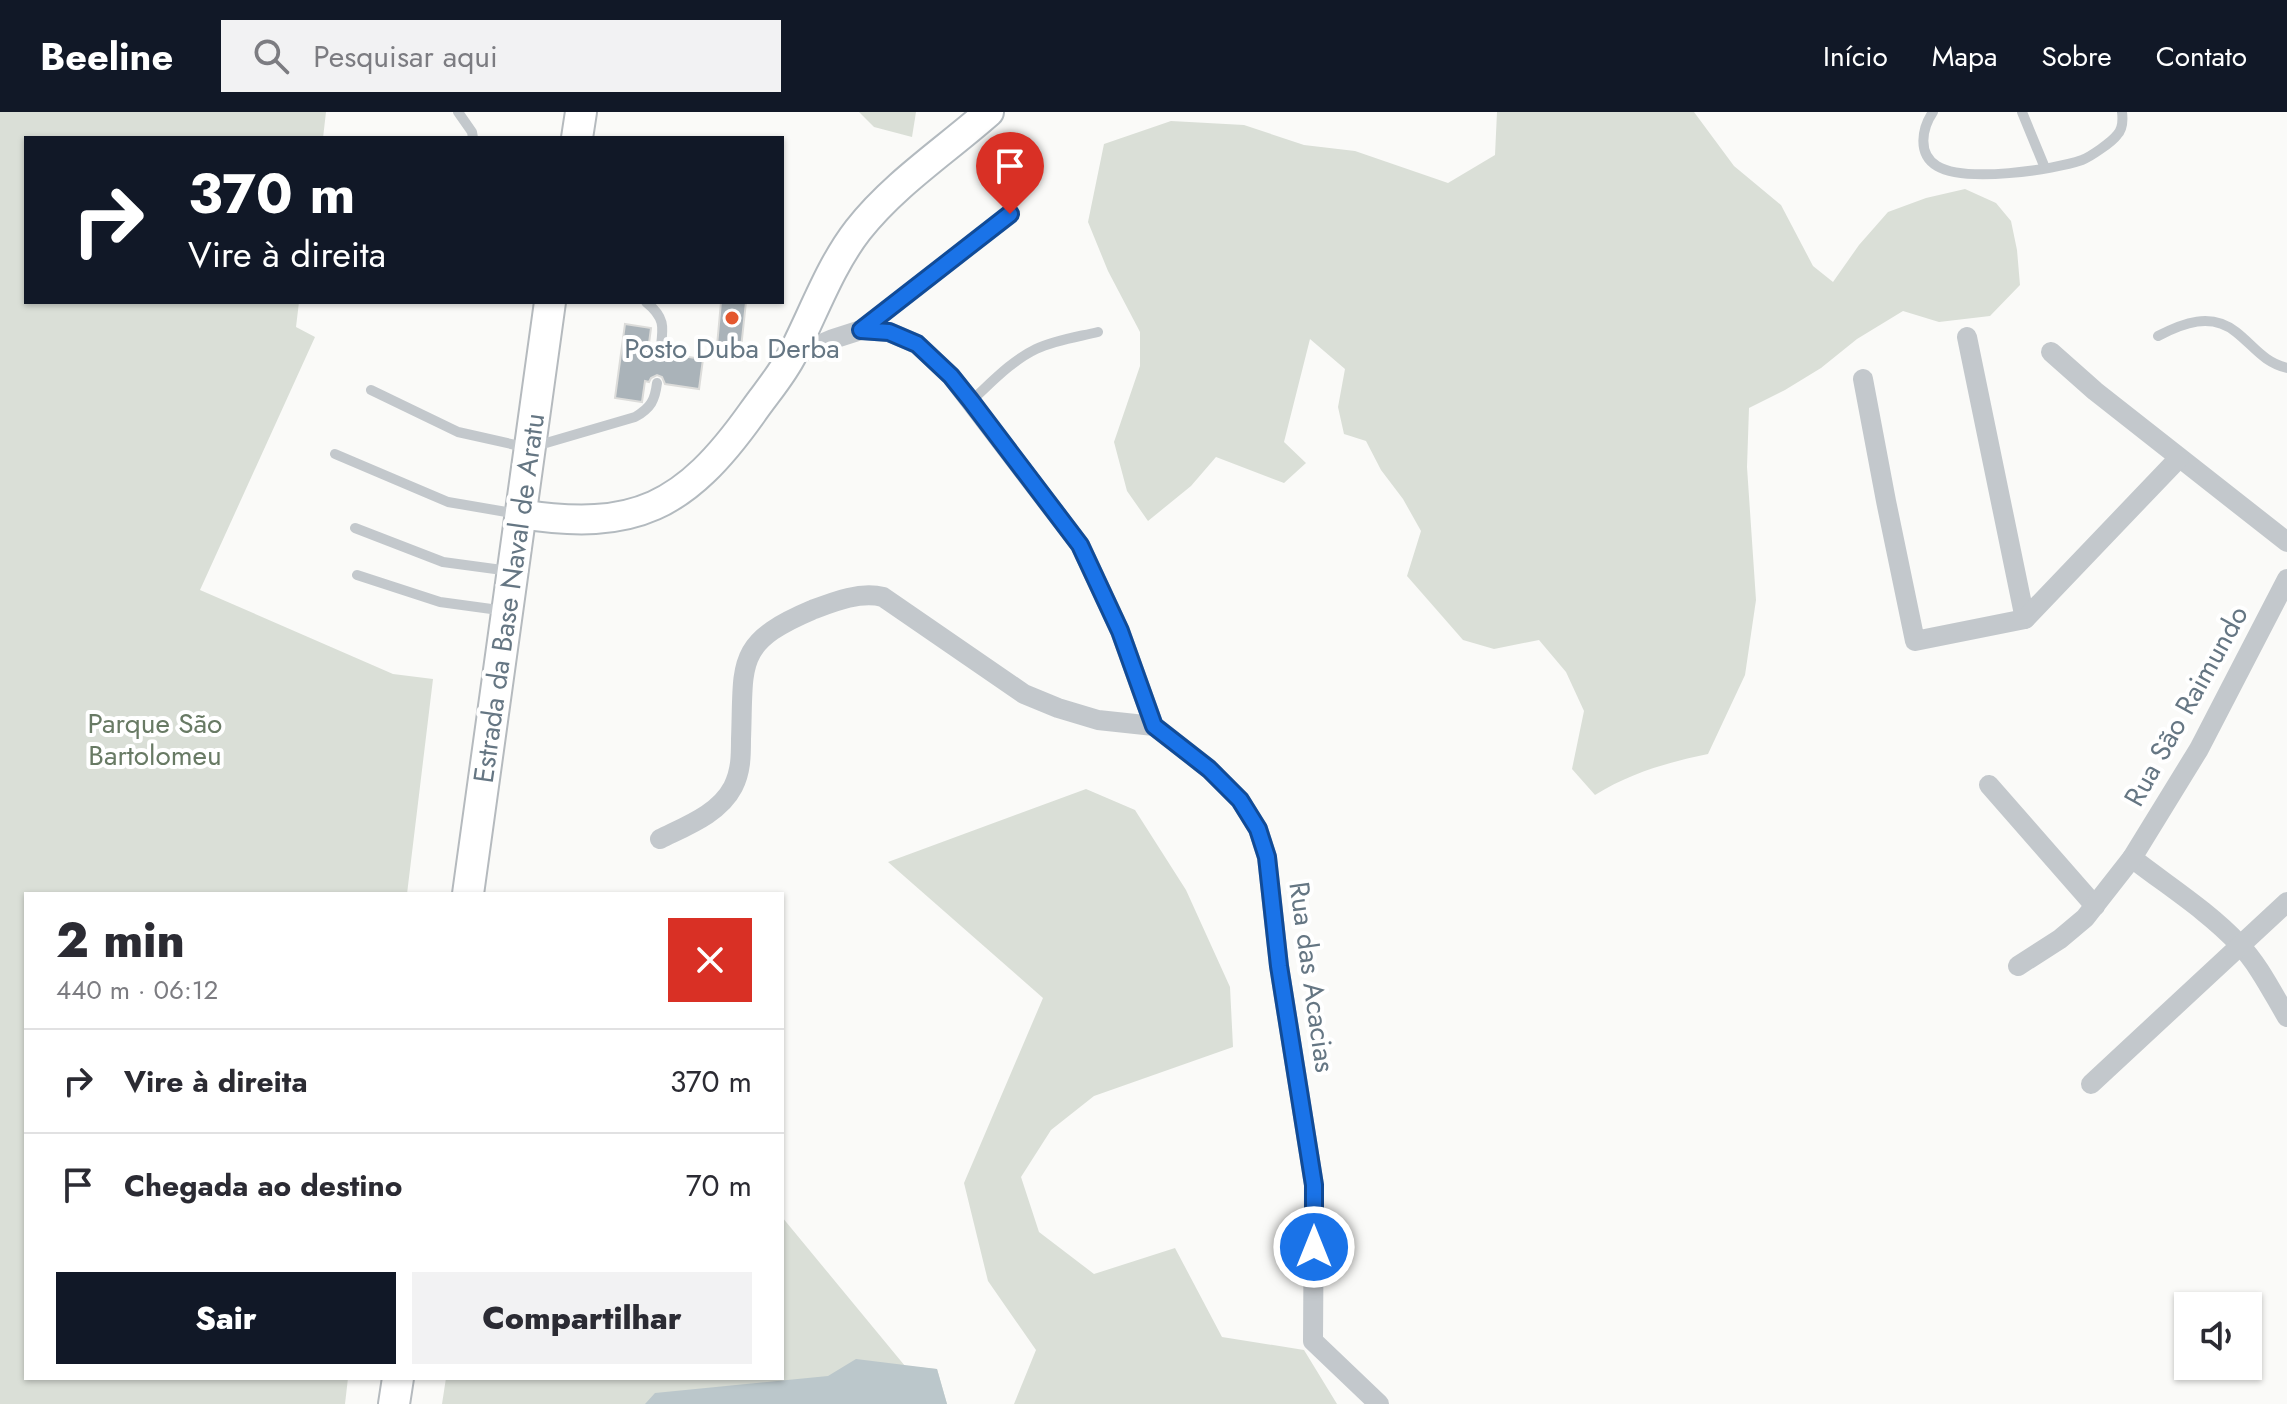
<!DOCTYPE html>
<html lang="pt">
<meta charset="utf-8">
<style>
:root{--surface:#fff;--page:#f2f2f3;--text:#2b2b33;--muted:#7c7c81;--line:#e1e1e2;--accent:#111827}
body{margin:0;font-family:Jost,sans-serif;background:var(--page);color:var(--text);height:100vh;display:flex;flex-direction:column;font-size:30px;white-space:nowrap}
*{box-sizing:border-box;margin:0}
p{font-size:26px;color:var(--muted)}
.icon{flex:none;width:44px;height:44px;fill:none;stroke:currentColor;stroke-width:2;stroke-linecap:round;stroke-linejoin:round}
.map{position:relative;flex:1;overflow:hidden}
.details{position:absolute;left:24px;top:780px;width:760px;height:488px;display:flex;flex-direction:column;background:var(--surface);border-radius:0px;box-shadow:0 2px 6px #0004}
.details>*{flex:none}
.top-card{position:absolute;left:24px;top:24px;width:760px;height:168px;border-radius:0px;box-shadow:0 2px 6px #0004;background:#111827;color:#fff;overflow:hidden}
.controls{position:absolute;left:2174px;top:1180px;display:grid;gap:16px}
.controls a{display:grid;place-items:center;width:88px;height:88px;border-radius:0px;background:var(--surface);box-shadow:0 2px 6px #0004;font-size:40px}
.pin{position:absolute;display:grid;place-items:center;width:68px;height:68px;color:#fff;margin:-82px -34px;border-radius:50% 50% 50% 0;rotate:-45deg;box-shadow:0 0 8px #0007}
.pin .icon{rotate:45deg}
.me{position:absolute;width:88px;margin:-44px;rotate:0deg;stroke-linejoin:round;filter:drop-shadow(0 0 6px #0008)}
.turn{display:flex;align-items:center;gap:28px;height:168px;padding:0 32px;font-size:36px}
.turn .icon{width:104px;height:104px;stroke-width:2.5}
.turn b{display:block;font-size:56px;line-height:68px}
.round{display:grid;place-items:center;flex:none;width:84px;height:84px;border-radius:0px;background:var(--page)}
.headline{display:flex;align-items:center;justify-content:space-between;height:136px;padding:0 32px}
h1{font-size:48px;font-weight:800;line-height:60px}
.action{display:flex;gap:16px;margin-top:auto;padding:16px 32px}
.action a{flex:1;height:92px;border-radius:0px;background:var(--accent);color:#fff;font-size:32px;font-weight:800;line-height:92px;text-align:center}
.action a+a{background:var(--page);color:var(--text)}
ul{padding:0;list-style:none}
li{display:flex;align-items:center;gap:24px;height:104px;padding:0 32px;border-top:2px solid var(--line)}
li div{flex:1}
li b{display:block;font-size:30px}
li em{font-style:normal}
header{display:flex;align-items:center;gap:48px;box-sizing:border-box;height:112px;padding:0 40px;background:var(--accent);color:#fff}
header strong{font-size:38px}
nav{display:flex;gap:44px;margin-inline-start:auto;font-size:28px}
.search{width:560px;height:72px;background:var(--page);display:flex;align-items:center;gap:20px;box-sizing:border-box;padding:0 28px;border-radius:0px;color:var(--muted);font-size:30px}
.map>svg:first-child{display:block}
</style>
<header>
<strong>Beeline</strong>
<div class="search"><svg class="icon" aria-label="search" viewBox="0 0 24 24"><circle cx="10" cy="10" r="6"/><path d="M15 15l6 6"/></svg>Pesquisar aqui</div>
<nav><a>Início</a><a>Mapa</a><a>Sobre</a><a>Contato</a></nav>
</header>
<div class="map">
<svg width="2287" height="1292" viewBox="0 0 2287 1292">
<rect width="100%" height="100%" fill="#fafaf8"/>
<g fill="#dadfd7">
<path d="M 0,0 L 326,0 L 323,26 L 26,26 L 26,190 L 299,190 L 296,215 L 315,225 L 200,478 L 393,562 L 433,567 L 407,782 L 26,782 L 26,1266 L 348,1266 L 345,1292 L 0,1292 Z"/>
<path d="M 859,0 L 916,0 L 912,25 L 874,15 Z"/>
<path d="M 1497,0 L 1694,0 L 1734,54 L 1781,93 L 1813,154 L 1833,170 L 1859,133 L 1888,100 L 1926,86 L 1965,77 L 1996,91 L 2011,109 L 2017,138 L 2020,173 L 1990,204 L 1939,210 L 1903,199 L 1857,227 L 1821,256 L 1785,278 L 1749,296 L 1747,355 L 1756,488 L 1745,563 L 1708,642 C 1669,650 1630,661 1595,683 L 1572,657 L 1584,599 L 1566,560 L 1539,528 L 1494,537 L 1463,528 L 1407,464 L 1421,419 L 1403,387 L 1381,358 L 1366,329 L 1344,322 L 1338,295 L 1345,257 L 1310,227 L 1284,330 L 1306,351 L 1284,371 L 1216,345 L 1191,374 L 1148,409 L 1127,379 L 1114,330 L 1140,254 L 1140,220 L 1108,159 L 1088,110 L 1104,32 L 1171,9 L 1244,13 L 1304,33 L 1355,39 L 1448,71 L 1495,43 Z"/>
<path d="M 1086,677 L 1135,698 L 1186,778 L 1230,875 L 1233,935 L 1094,984 L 1051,1018 L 1021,1065 L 1039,1120 L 1094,1162 L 1175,1136 L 1222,1225 L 1304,1238 L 1337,1292 L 1014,1292 L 1036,1238 L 988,1169 L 964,1071 L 1043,886 L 888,750 Z"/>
<path d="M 782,1105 L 905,1254 L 937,1257 L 947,1292 L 442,1292 L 446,1266 L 782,1266 Z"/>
</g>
<path fill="#bbc7cb" d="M 856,1247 L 937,1257 L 947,1292 L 645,1292 L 655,1281 L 828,1264 Z"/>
<g fill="#aab3b9" stroke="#dcdcda" stroke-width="2">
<path d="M 721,190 L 746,190 L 741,236 L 717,234 Z"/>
<path d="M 625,212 L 651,216 L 648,239 L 652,240 L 656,248 L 664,248 L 668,242 L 703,247 L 699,277 L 665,272 L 662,265 L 657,263 L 651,266 L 649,270 L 645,269 L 642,290 L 615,286 Z"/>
</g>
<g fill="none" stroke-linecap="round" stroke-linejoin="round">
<defs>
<path id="secondary" d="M 520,402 C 635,420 685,395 752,301 C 765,282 783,262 793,241 C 814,200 830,154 858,118 C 894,72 946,38 989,0"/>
<g id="primary">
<path d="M 577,26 L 581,0"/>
<path d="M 468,782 L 550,190"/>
<path d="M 394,1292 L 398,1266"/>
</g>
</defs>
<use href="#secondary" stroke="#b3babf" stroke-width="32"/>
<use href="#primary" stroke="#b5babe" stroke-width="34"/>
<g stroke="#c3c8cc" stroke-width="10">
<path d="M 458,0 L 472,20 L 473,26"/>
<path d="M 1933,0 C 1922,16 1917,42 1937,54 C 1965,71 2053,58 2082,48 C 2090,45 2112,30 2117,23 C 2123,17 2123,8 2122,0"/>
<path d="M 2022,0 L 2045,56"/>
<path d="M 646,190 C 667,207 663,217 660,241"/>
<path d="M 862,217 L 1010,102"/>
<path d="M 2158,224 C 2183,211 2211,200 2236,220 C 2254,234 2263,250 2287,256"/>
<path d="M 371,278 L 458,320 L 529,336 L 635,305 C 651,296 655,288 657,271"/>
<path d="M 971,289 C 991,271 1011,249 1036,237 C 1055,228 1077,225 1098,220"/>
<path d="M 335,342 L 448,390 L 518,402"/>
<path d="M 355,416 L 443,450 L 510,459"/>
<path d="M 357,463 L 440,490 L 506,499"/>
</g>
<g stroke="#c3c8cc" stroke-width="20">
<path d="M 1967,225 L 2025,507"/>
<path d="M 2051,240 L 2095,279 L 2287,430"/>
<path d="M 791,245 L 833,227 L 861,218 L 889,220 L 917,232 L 951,264 L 1080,433 L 1120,519 L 1154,614 L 1209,657 L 1240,688 L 1258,717 L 1267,745 L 1279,854 L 1314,1073 L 1313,1229 L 1379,1292"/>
<path d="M 1863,267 L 1886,389 L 1915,529 L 2025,507 L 2179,346"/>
<path d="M 1989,673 L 2095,794"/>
<path d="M 660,727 C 686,714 719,702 733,675 C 741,659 741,644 741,627 C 744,551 734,531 812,498 C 833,490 860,479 883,485 L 1024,582 L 1058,596 L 1098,608 L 1154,614"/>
<path d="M 2132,746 C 2168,774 2208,799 2239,832 C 2259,853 2272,880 2287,905"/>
<path d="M 2018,854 L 2060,827 L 2085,806 L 2132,746 L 2199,637 L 2287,467"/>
<path d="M 2091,972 L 2287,790"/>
</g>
<use href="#secondary" stroke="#fff" stroke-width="28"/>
<use href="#primary" stroke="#fff" stroke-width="30"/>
</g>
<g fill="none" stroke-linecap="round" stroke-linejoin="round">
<defs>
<path id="route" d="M 1010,102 L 861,218 L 889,220 L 917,232 L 951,264 L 971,289 L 1080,433 L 1120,519 L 1154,614 L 1209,657 L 1240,688 L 1258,717 L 1267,745 L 1279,854 L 1314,1073 L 1314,1135"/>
</defs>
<use href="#route" stroke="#114b97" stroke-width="20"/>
<use href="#route" stroke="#1a73e8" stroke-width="14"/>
</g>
<circle fill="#e4572e" stroke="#fff" stroke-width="3" cx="732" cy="206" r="8"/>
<g text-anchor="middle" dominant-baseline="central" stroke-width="8" stroke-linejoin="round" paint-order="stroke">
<g font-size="28" fill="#657683" stroke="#fff">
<text x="732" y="236">Posto Duba Derba</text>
</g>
<g font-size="28" fill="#657683" stroke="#fff">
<text transform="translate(509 486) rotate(-82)">Estrada da Base Naval de Aratu</text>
<text transform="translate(2186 594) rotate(-61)">Rua São Raimundo</text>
<text transform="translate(1312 865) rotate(82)">Rua das Acacias</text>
</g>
<g font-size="28" fill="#687a64" stroke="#fff">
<text x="155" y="611">Parque São<tspan x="155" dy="32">Bartolomeu</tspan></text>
</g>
</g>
</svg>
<div class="controls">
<a><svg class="icon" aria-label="sound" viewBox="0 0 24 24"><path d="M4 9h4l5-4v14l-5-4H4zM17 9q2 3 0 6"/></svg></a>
</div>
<div class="pin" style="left:1010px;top:102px;background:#d93025"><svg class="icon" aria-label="arrive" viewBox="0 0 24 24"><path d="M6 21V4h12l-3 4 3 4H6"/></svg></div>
<svg class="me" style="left:1314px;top:1135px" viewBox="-20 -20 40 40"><circle r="17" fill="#1a73e8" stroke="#fff" stroke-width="3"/><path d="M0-11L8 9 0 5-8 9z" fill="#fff"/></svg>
<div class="top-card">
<div class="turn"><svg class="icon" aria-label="right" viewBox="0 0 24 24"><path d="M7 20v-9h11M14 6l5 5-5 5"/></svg><div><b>370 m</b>Vire à direita</div></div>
</div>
<section class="details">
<div class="headline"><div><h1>2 min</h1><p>440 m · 06:12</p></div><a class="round" style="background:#d93025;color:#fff"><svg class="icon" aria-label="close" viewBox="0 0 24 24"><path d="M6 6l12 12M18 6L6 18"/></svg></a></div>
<ul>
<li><svg class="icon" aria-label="right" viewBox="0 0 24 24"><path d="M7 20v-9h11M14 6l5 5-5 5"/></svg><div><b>Vire à direita</b></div><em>370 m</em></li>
<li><svg class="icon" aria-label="arrive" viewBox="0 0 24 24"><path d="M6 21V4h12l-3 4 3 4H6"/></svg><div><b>Chegada ao destino</b></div><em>70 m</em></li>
</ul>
<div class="action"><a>Sair</a><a>Compartilhar</a></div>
</section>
</div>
